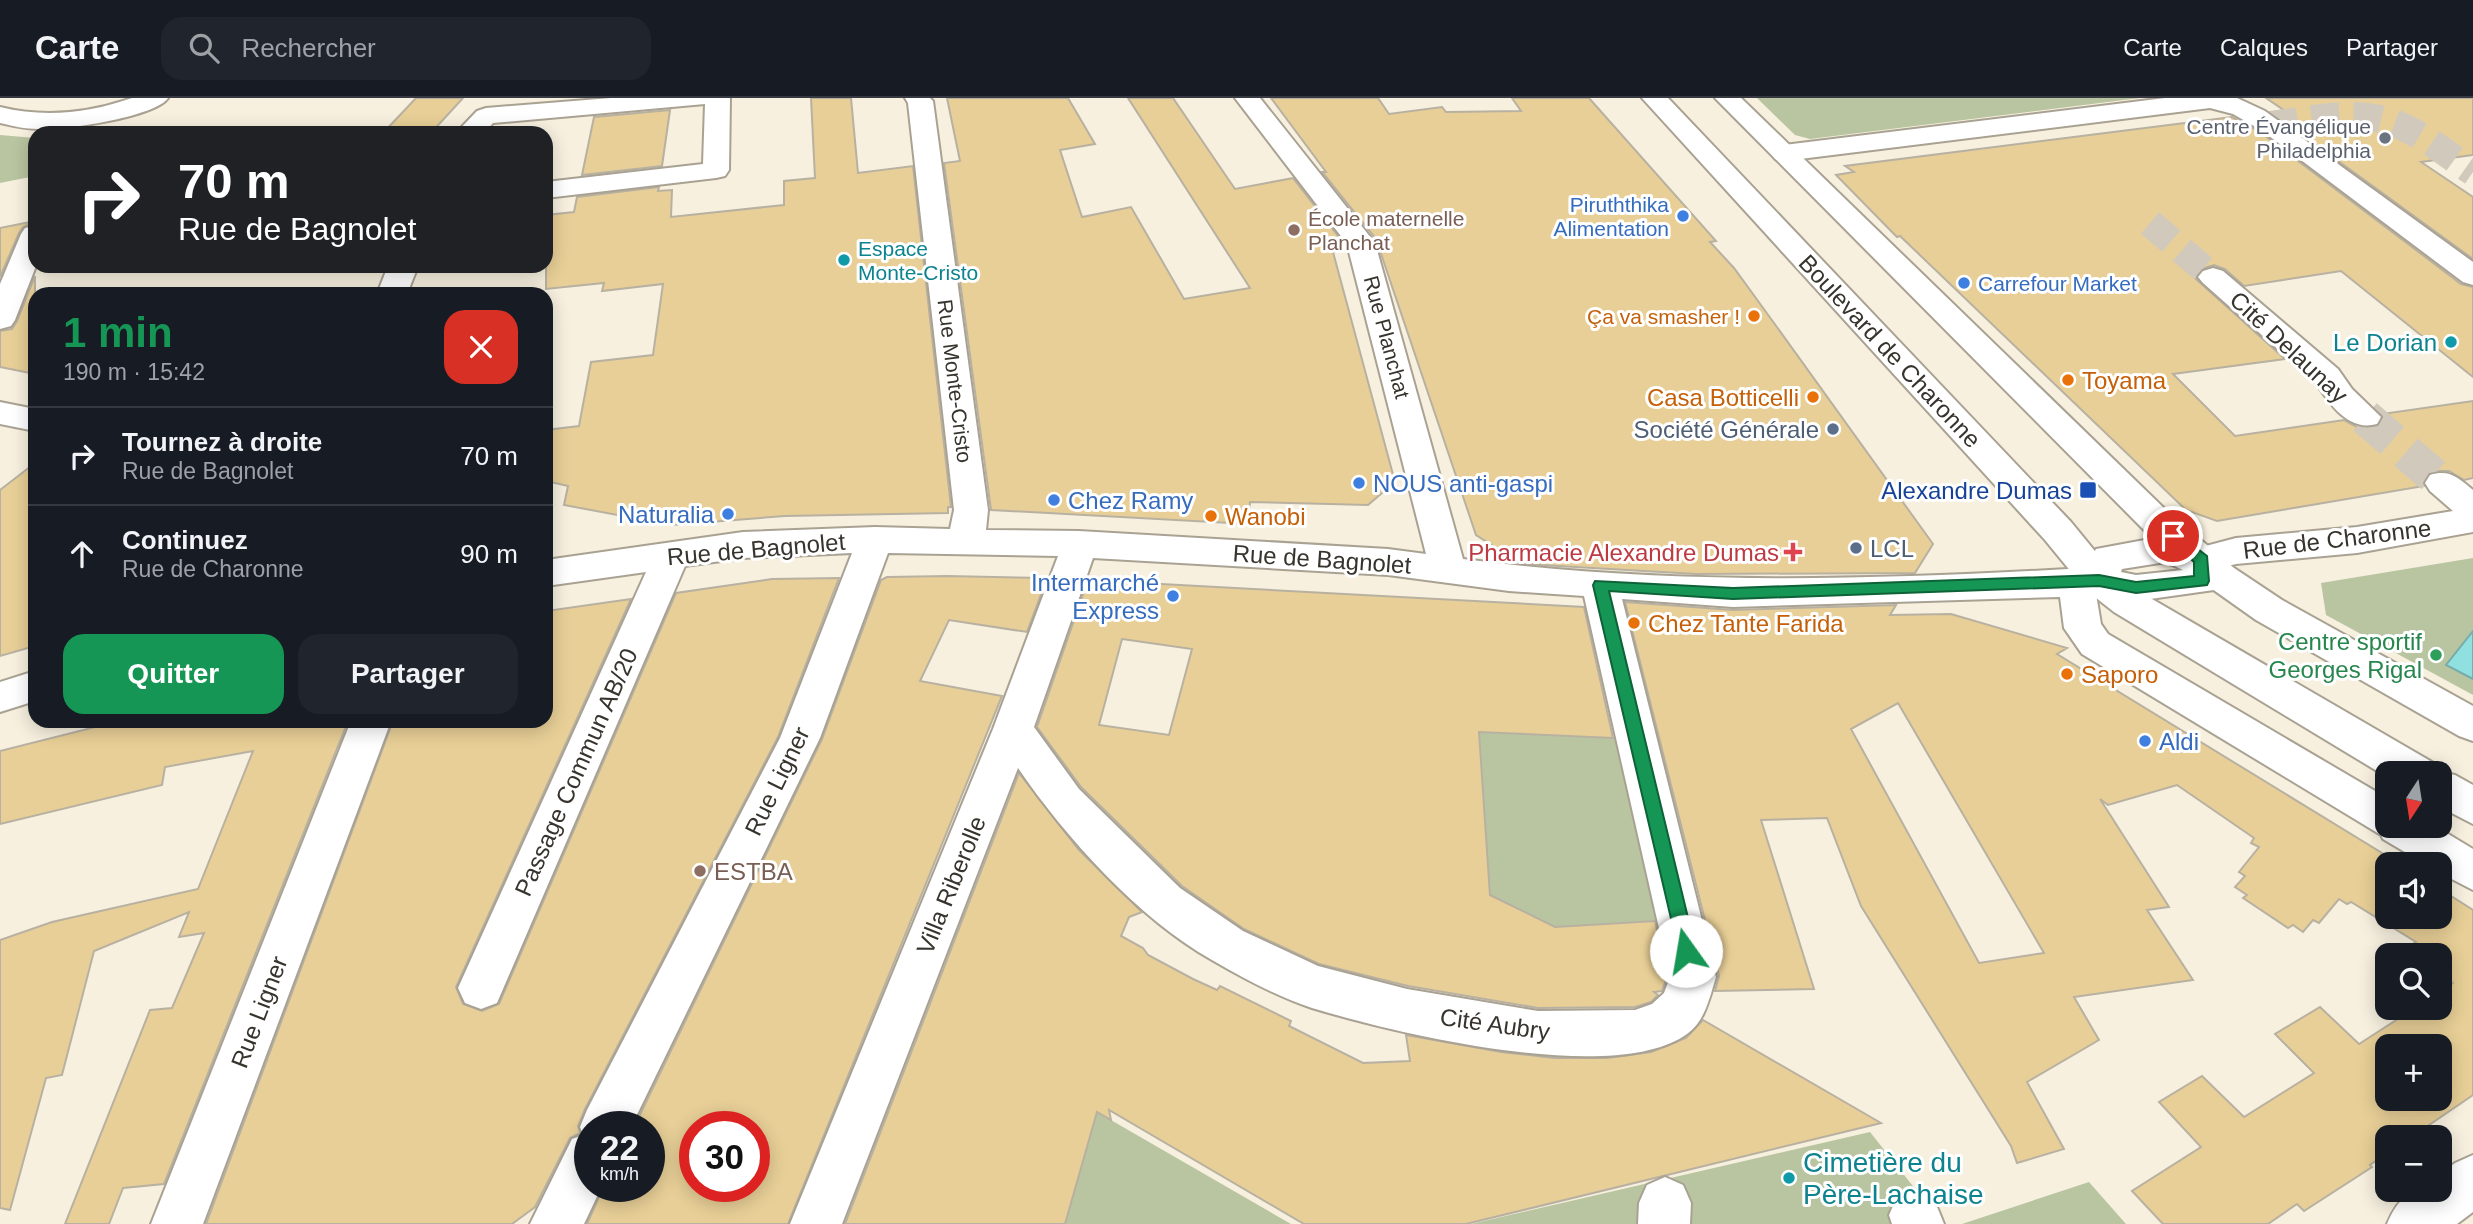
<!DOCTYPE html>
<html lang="fr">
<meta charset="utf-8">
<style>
:root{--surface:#171b24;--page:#20242c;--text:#f1f3f6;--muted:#9ea1a6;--line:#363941;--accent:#169654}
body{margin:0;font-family:Arial,sans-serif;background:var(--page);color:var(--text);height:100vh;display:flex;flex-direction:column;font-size:26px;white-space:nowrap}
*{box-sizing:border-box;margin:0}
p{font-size:23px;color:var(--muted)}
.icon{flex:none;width:38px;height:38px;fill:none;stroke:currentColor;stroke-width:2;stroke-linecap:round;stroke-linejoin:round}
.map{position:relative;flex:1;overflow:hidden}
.details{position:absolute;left:28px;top:189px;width:525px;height:441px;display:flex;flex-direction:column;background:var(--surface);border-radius:21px;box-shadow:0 4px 18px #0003}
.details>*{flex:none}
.guide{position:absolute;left:28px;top:28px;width:525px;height:147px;border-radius:21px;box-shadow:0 4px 18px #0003;background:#202124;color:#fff;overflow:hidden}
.needle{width:46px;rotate:192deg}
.buttons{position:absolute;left:2375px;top:663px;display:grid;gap:14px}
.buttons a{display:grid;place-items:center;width:77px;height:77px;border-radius:14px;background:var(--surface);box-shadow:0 4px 18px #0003;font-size:35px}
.speed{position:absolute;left:574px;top:1013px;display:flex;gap:14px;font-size:35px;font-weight:700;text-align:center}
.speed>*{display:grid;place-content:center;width:91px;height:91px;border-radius:50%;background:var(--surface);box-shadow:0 4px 18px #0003;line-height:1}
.speed small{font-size:18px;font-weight:400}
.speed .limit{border:10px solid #d22;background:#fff;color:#111}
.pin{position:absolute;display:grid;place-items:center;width:60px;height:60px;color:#fff;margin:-30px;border:4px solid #fff;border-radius:50%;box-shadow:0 2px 7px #0007}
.me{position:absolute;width:77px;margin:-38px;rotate:347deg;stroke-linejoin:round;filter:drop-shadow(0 0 5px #0008)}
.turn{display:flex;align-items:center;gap:24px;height:147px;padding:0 35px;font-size:32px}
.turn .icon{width:91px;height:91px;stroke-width:2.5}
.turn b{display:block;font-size:49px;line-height:60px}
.round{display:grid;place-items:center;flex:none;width:74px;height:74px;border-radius:21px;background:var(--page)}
.overview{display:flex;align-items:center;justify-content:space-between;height:119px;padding:0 35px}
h1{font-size:42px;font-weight:800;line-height:52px;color:var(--accent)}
.primary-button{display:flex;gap:14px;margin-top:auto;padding:14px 35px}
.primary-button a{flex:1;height:80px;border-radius:21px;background:var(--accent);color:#fff;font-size:28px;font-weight:800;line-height:80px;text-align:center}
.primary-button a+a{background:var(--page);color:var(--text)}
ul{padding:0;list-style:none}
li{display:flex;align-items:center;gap:21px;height:98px;padding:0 35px;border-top:2px solid var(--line)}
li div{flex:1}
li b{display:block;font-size:26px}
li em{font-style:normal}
header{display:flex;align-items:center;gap:42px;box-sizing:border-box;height:98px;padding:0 35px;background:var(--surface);border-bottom:2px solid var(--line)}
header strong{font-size:33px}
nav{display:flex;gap:38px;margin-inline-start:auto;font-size:24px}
.search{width:490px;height:63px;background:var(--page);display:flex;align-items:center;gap:18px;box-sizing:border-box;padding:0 24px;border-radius:21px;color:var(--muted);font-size:26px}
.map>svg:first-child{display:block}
</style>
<header>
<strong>Carte</strong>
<div class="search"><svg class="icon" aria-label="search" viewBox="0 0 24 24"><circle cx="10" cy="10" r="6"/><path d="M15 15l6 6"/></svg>Rechercher</div>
<nav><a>Carte</a><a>Calques</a><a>Partager</a></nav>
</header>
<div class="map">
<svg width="2473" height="1126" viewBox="0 0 2473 1126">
<rect width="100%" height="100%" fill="#f7f0df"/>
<g fill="#b9c5a0">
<path d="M 1757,0 L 2140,0 L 1810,41 L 1795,37 Z"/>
<path d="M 0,37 L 35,40 L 35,78 L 0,85 Z"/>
<path d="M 2473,460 L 2473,597 L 2326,517 L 2321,485 Z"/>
<path d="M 1479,634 L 1623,640 L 1664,822 L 1556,830 L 1490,797 Z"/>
<path d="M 1097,1014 L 1291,1126 L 1065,1126 Z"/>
<path d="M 1870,1034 L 1943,1126 L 1471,1126 Z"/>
<path d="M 2089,1084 L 2126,1126 L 1962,1126 Z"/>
</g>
<path fill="#91e0e0" stroke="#76acab" stroke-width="2" d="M 2473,533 L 2473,581 L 2446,567 Z"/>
<g fill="#e8cf97" stroke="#b8b1a1" stroke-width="2" fill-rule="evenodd">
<path d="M 416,0 L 463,0 L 431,35 L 383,35 Z"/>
<path d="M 811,0 L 851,0 L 858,75 L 913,68 L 951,409 L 948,409 L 948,415 L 785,418 L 671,427 L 564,407 L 568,388 L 546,383 L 546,332 L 579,328 L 591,264 L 653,257 L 663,186 L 602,193 L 604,185 L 546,191 L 546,117 L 574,114 L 577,99 L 659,89 L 658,93 L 672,92 L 671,119 L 784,107 L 784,83 L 815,80 Z"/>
<path d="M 947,0 L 1068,0 L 1095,46 L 1060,52 L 1082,119 L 1131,109 L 1184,201 L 1250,190 L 1128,0 L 1173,0 L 1235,91 L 1293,80 L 1345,147 L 1345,150 L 1333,154 L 1395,384 L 1368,407 L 1250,404 L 1248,426 L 991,412 L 944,65 L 960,63 Z"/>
<path d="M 1271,0 L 1378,0 L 1389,16 L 1442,9 L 1446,14 L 1521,13 L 1512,0 L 1589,0 L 1716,143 L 1710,144 L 1734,170 L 1774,225 L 1933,446 L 1915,475 L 1696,476 L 1541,467 L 1520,465 L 1476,437 L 1376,141 L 1322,74 L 1326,74 Z"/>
<path d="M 2266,0 L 2473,0 L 2473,57 L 2421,64 L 2473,99 L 2473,161 L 2271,14 L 2285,13 Z"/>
<path d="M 670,12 L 662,68 L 582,77 L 594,19 Z"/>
<path d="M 2232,19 L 2260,34 L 2461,186 L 2473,189 L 2473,279 L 2341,173 L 2244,188 L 2225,171 L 2214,167 L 2201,171 L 2196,181 L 2285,261 L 2173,276 L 2235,338 L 2344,322 L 2357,329 L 2377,329 L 2383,320 L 2382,316 L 2473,303 L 2473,380 L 2464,382 L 2449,373 L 2436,373 L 2428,376 L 2423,384 L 2424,388 L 2217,423 L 2186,412 L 1900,138 L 1897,139 L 1836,77 L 1854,74 L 1845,68 Z"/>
<path d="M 35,123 L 23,129 L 19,135 L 0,179 L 0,130 Z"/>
<path d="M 35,178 L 35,276 L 0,269 L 0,233 L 12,231 L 17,223 Z"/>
<path d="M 35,365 L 35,548 L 0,558 L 0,392 Z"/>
<path d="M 947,478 L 1047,480 L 1027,534 L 949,522 L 920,583 L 1002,598 L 788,1126 L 587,1126 L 604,1088 L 649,1088 L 649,1029 L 634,1029 L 822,641 L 881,482 L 887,479 ZM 695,1029 L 754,1029 L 754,1088 L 695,1088 Z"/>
<path d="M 839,480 L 778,639 L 585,1011 L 578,1028 L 580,1035 L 570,1040 L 535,1109 L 512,1126 L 206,1126 L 393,623 L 546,623 L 546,513 L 631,501 L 456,889 L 463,906 L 482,913 L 499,906 L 676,495 L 772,481 Z"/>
<path d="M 1088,482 L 1584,509 L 1613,640 L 1479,634 L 1490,797 L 1555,829 L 1655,823 L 1667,879 L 1662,893 L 1654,894 L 1658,897 L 1651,904 L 1635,909 L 1538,910 L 1408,888 L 1319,866 L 1244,831 L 1182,788 L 1081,689 L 1037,629 ZM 1122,541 L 1192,551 L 1169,637 L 1099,627 Z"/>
<path d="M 1625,504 L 1733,512 L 1896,507 L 1890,517 L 1951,516 L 2067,550 L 2057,556 L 2400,766 L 2387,766 L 2387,819 L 2440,819 L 2440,791 L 2473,812 L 2473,997 L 2410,1040 L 2387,1040 L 2387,1055 L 2370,1067 L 2372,1069 L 2304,1113 L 2297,1106 L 2268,1126 L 2163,1126 L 2132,1093 L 2201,1049 L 2159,1004 L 2202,978 L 2244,1019 L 2314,975 L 2275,936 L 2320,909 L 2359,946 L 2415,910 L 2440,910 L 2440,894 L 2453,885 L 2440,876 L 2440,858 L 2411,858 L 2402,852 L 2416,844 L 2351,804 L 2347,806 L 2339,801 L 2319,825 L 2313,822 L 2303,834 L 2293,827 L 2288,830 L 2243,800 L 2247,797 L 2235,789 L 2245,778 L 2239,774 L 2259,749 L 2251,745 L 2254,740 L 2177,687 L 2108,707 L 2100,701 L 2169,809 L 2147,812 L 2193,882 L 2074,899 L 2099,942 L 2027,984 L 2064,1051 L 2017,1065 L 2011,1048 L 1861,808 L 1827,720 L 1761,722 L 1814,891 L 1715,893 L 1719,878 ZM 1898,605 L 2044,855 L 1979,865 L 1851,631 ZM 2387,948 L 2440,948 L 2440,1001 L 2387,1001 Z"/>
<path d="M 119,623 L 348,623 L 164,1086 L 123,1090 L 109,1126 L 65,1126 L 150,912 L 172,910 L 204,835 L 179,839 L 189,814 L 94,853 L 62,977 L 46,980 L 10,1112 L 0,1110 L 0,842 L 52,824 L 198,791 L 253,653 L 165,669 L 162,687 L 0,726 L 0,653 Z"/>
<path d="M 1019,675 L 1079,752 L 1142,814 L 1129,819 L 1121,838 L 1143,850 L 1148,857 L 1193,881 L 1217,892 L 1220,888 L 1291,923 L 1289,928 L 1363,965 L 1410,963 L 1406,937 L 1501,954 L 1555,960 L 1607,960 L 1651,954 L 1686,940 L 1703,922 L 1881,1025 L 1466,1126 L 1304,1126 L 1109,1012 L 1111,1022 L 1097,1014 L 1065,1126 L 845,1126 Z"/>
</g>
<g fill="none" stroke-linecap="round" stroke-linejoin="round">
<g stroke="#d1cabc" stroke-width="28" stroke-dasharray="28 14" stroke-linecap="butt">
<path d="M 2270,27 C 2307,23 2347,12 2384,22 C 2417,31 2445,55 2473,74"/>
<path d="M 2150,125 L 2213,179"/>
</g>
<path stroke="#d1cabc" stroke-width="36" stroke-dasharray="36 18" stroke-linecap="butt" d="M 2365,319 L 2442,385"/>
<defs>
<g id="minor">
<path d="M 132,0 L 168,0 C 155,19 62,33 38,31 C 25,31 13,28 0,25 L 0,9 C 45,20 89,15 132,0 Z"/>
<path d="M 611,0 L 730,0 L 729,72 L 725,78 L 716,80 L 546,100 L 546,84 L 703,66 L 705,6 L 493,25 L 484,35 L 456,35 L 477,13 L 486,10 Z"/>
<path d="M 905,0 L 930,0 L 933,3 L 988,412 L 986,432 L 1079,433 L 1388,451 L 1426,456 L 1347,146 L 1235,0 L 1260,0 L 1375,145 L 1463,461 C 1669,488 1879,482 2086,470 L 2096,451 L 2166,438 L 2202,449 L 2236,440 L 2357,429 L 2453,413 L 2430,393 L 2425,385 L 2430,377 C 2450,371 2458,380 2473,392 L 2473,434 L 2357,455 L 2236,466 L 2220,470 L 2219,483 L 2214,492 L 2136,503 L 2096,496 L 2101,526 L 2108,536 L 2387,700 L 2387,728 L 2435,728 L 2473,751 L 2473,792 L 2440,775 L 2440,766 L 2425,766 L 2383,741 L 2381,737 L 2082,556 L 2064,530 L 2060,499 L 1733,509 L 1622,501 L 1716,879 C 1709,901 1705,925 1684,938 C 1610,987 1394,935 1312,910 C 1278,899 1243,880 1212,862 C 1138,820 1066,740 1018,670 L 842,1126 L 790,1126 L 993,631 L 1058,458 L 888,455 L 820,640 L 631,1029 L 590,1029 L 590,1088 L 602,1088 L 584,1126 L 530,1126 L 572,1041 L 583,1037 L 580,1029 L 587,1012 L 780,640 L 852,455 L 743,460 L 685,468 L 497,905 L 481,911 L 465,905 L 458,890 L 646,474 L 546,488 L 546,462 L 743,434 L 875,429 L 950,431 L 954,412 L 908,5 ZM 1093,460 L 1388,477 L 1509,493 L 1584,498 L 1670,879 L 1664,895 L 1652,906 L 1635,912 L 1538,913 L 1407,891 L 1318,868 L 1243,833 L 1180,790 L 1079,691 L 1034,629 ZM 2166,464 L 2183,472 L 2136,477 L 2121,474 L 2122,471 Z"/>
<path d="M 2165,0 L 2237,0 L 2265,13 L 2473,164 L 2473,187 L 2463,184 L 2261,32 L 2233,16 L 2210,10 L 1784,63 L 1775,61 L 1771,55 L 1775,49 L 1784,47 Z"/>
<path d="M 35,128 L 36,168 L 15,222 L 11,228 L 0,231 L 0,186 L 21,136 L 25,130 Z"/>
<path d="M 388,168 L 418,168 L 407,196 L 377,196 Z"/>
<path d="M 2213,170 L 2223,173 L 2338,271 L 2352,291 L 2381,319 L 2377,326 C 2348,334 2330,306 2316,285 L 2203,185 L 2198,179 L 2203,173 Z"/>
<path d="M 0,304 L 35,311 L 35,333 L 0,326 Z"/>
<path d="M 35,573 L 35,603 L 0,614 L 0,584 Z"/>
<path d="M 351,623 L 391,623 L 203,1126 L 151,1126 Z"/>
<path d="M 2473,1057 L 2473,1114 L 2457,1126 L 2387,1126 C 2399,1098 2409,1092 2440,1092 L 2440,1076 L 2455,1065 Z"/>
<path d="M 1665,1079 L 1683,1087 L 1691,1105 L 1690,1126 L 1638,1126 L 1639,1105 L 1647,1087 Z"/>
<path d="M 1915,1091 L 1933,1099 L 1944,1126 L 1892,1126 L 1889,1117 L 1897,1099 Z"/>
</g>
<g id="major">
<path d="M 1642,0 L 1668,0 L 2071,424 L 2112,474 L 2140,494 L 2432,664 L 2436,673 L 2455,677 L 2473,687 L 2473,726 L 2440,709 L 2440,676 L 2387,676 L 2387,679 L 2114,514 L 2086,492 L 2045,442 Z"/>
<path d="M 1715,0 L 1741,0 L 2168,414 L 2234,470 L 2282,502 L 2473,608 L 2473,643 L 2459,638 L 2256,522 L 2208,488 L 2144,432 Z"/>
</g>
</defs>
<use href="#minor" stroke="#a9a293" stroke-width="4"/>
<use href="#major" stroke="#a9a293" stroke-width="4"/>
<use href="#minor" fill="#fff" fill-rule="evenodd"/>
<use href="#major" fill="#fff" fill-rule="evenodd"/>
</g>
<path fill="#169654" stroke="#0e6237" stroke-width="2" d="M 2173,432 L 2207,458 L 2209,483 L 2207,487 L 2136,495 L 2099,488 L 1733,501 L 1609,493 L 1696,853 L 1693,859 L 1686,861 L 1680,859 L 1593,487 L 1595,483 L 1733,490 L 2099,477 L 2136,484 L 2194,478 L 2194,464 L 2166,438 Z"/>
<circle fill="#6b7280" stroke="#fff" stroke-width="2.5" cx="2385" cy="40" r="7"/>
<g fill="#3f7fe0" stroke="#fff" stroke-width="2.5">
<circle cx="1683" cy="118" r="7"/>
<circle cx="1964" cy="185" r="7"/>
<circle cx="1359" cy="385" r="7"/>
<circle cx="1054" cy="402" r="7"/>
<circle cx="728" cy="416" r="7"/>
<circle cx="1173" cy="498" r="7"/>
<circle cx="2145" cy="643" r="7"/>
</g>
<g fill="#8d6e63" stroke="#fff" stroke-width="2.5">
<circle cx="1294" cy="132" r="7"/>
<circle cx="700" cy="773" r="7"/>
</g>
<g fill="#0f9aa8" stroke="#fff" stroke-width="2.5">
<circle cx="844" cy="162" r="7"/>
<circle cx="2451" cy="244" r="7"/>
<circle cx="1789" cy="1080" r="7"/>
</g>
<g fill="#e8710a" stroke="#fff" stroke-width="2.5">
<circle cx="1754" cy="218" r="7"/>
<circle cx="2068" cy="282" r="7"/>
<circle cx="1813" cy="299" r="7"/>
<circle cx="1211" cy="418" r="7"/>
<circle cx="1634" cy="525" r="7"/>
<circle cx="2067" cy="576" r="7"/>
</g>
<g fill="#5c6f8a" stroke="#fff" stroke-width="2.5">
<circle cx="1833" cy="331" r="7"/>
<circle cx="1856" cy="450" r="7"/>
</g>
<rect fill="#1a4fb4" stroke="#fff" stroke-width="2.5" x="2079" y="383" width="18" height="18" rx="3.5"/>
<path fill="#e0444e" stroke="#fff" stroke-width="2.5" d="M1789.5 443.5h7v7h7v7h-7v7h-7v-7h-7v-7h7z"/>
<circle fill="#2e9e5b" stroke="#fff" stroke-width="2.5" cx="2436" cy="557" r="7"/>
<g text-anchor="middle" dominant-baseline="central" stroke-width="6" stroke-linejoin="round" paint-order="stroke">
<g font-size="21" fill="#5b616d" stroke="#fff" text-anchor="end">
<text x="2371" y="28">Centre Évangélique<tspan x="2371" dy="24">Philadelphia</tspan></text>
</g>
<g font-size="21" fill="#366cbe" stroke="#fff" text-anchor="end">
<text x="1669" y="106">Piruththika<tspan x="1669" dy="24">Alimentation</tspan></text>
<text x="1978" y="185" text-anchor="start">Carrefour Market</text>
</g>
<g font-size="21" fill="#785e54" stroke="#fff" text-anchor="start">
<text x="1308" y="120">École maternelle<tspan x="1308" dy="24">Planchat</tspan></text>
</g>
<g font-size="21" fill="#0d838f" stroke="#fff" text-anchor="start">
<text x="858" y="150">Espace<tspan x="858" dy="24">Monte-Cristo</tspan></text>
</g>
<g font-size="21" fill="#c56008" stroke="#fff" text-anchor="end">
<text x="1740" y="218">Ça va smasher !</text>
</g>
<g font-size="21" fill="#37342e" stroke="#fff">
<text transform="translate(1387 239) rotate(75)">Rue Planchat</text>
<text transform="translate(955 283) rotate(83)">Rue Monte-Cristo</text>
</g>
<g font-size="24" fill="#0d838f" stroke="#fff" text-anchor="end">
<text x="2437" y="244">Le Dorian</text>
</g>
<g font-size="24" fill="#37342e" stroke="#fff">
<text transform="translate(2289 249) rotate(43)">Cité Delaunay</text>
<text transform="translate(1890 253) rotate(47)">Boulevard de Charonne</text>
<text transform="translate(2337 441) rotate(-7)">Rue de Charonne</text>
<text transform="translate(756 451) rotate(-5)">Rue de Bagnolet</text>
<text transform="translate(1322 461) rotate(4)">Rue de Bagnolet</text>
<text transform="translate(576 674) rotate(-66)">Passage Commun AB/20</text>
<text transform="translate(777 683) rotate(-64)">Rue Ligner</text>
<text transform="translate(951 787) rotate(-68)">Villa Riberolle</text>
<text transform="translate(259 914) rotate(-69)">Rue Ligner</text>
<text transform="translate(1495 926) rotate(8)">Cité Aubry</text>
</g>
<g font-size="24" fill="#c56008" stroke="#fff" text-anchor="start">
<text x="2082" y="282">Toyama</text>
<text x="1799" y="299" text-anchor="end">Casa Botticelli</text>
<text x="1225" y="418">Wanobi</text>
<text x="1648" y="525">Chez Tante Farida</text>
<text x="2081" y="576">Saporo</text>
</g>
<g font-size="24" fill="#4e5e75" stroke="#fff" text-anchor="end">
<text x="1819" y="331">Société Générale</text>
<text x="1870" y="450" text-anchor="start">LCL</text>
</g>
<g font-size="24" fill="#366cbe" stroke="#fff" text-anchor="start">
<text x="1373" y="385">NOUS anti-gaspi</text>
<text x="1068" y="402">Chez Ramy</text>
<text x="714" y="416" text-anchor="end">Naturalia</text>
<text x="1159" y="484" text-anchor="end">Intermarché<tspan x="1159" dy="28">Express</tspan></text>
<text x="2159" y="643">Aldi</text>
</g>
<g font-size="24" fill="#164399" stroke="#fff" text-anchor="end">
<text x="2072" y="392">Alexandre Dumas</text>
</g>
<g font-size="24" fill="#be3a42" stroke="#fff" text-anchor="end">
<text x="1779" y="454">Pharmacie Alexandre Dumas</text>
</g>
<g font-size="24" fill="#27864d" stroke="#fff" text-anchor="end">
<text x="2422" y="543">Centre sportif<tspan x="2422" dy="28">Georges Rigal</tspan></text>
</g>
<g font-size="24" fill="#785e54" stroke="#fff" text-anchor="start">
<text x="714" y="773">ESTBA</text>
</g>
<g font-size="28" fill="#0d838f" stroke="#fff" text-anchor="start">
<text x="1803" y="1064">Cimetière du<tspan x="1803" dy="32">Père-Lachaise</tspan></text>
</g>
</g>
</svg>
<div class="buttons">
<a><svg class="needle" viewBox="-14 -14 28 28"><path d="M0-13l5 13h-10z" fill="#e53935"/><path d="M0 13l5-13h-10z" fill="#9ea1a6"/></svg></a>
<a><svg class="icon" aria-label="sound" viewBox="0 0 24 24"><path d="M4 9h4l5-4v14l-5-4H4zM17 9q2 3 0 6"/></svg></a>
<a><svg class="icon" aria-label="search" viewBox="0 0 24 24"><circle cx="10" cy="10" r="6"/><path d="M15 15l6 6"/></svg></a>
<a>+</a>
<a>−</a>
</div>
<div class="speed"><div>22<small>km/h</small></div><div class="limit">30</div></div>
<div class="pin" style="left:2173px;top:438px;background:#d93025"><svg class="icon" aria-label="arrive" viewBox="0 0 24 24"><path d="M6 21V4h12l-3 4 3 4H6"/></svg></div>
<svg class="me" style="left:1686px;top:853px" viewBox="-20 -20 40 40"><circle r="19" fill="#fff"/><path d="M0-13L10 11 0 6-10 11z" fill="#169654"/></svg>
<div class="guide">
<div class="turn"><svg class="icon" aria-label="right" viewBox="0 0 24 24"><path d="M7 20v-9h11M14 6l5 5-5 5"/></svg><div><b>70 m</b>Rue de Bagnolet</div></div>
</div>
<section class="details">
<div class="overview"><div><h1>1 min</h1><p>190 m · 15:42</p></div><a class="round" style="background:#d93025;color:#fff"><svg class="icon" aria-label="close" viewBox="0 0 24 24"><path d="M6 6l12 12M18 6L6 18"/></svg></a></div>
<ul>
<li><svg class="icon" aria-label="right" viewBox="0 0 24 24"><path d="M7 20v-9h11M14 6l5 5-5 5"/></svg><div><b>Tournez à droite</b><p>Rue de Bagnolet</p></div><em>70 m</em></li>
<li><svg class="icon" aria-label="ahead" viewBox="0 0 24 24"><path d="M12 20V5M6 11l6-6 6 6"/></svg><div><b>Continuez</b><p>Rue de Charonne</p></div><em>90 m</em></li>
</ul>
<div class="primary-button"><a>Quitter</a><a>Partager</a></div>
</section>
</div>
